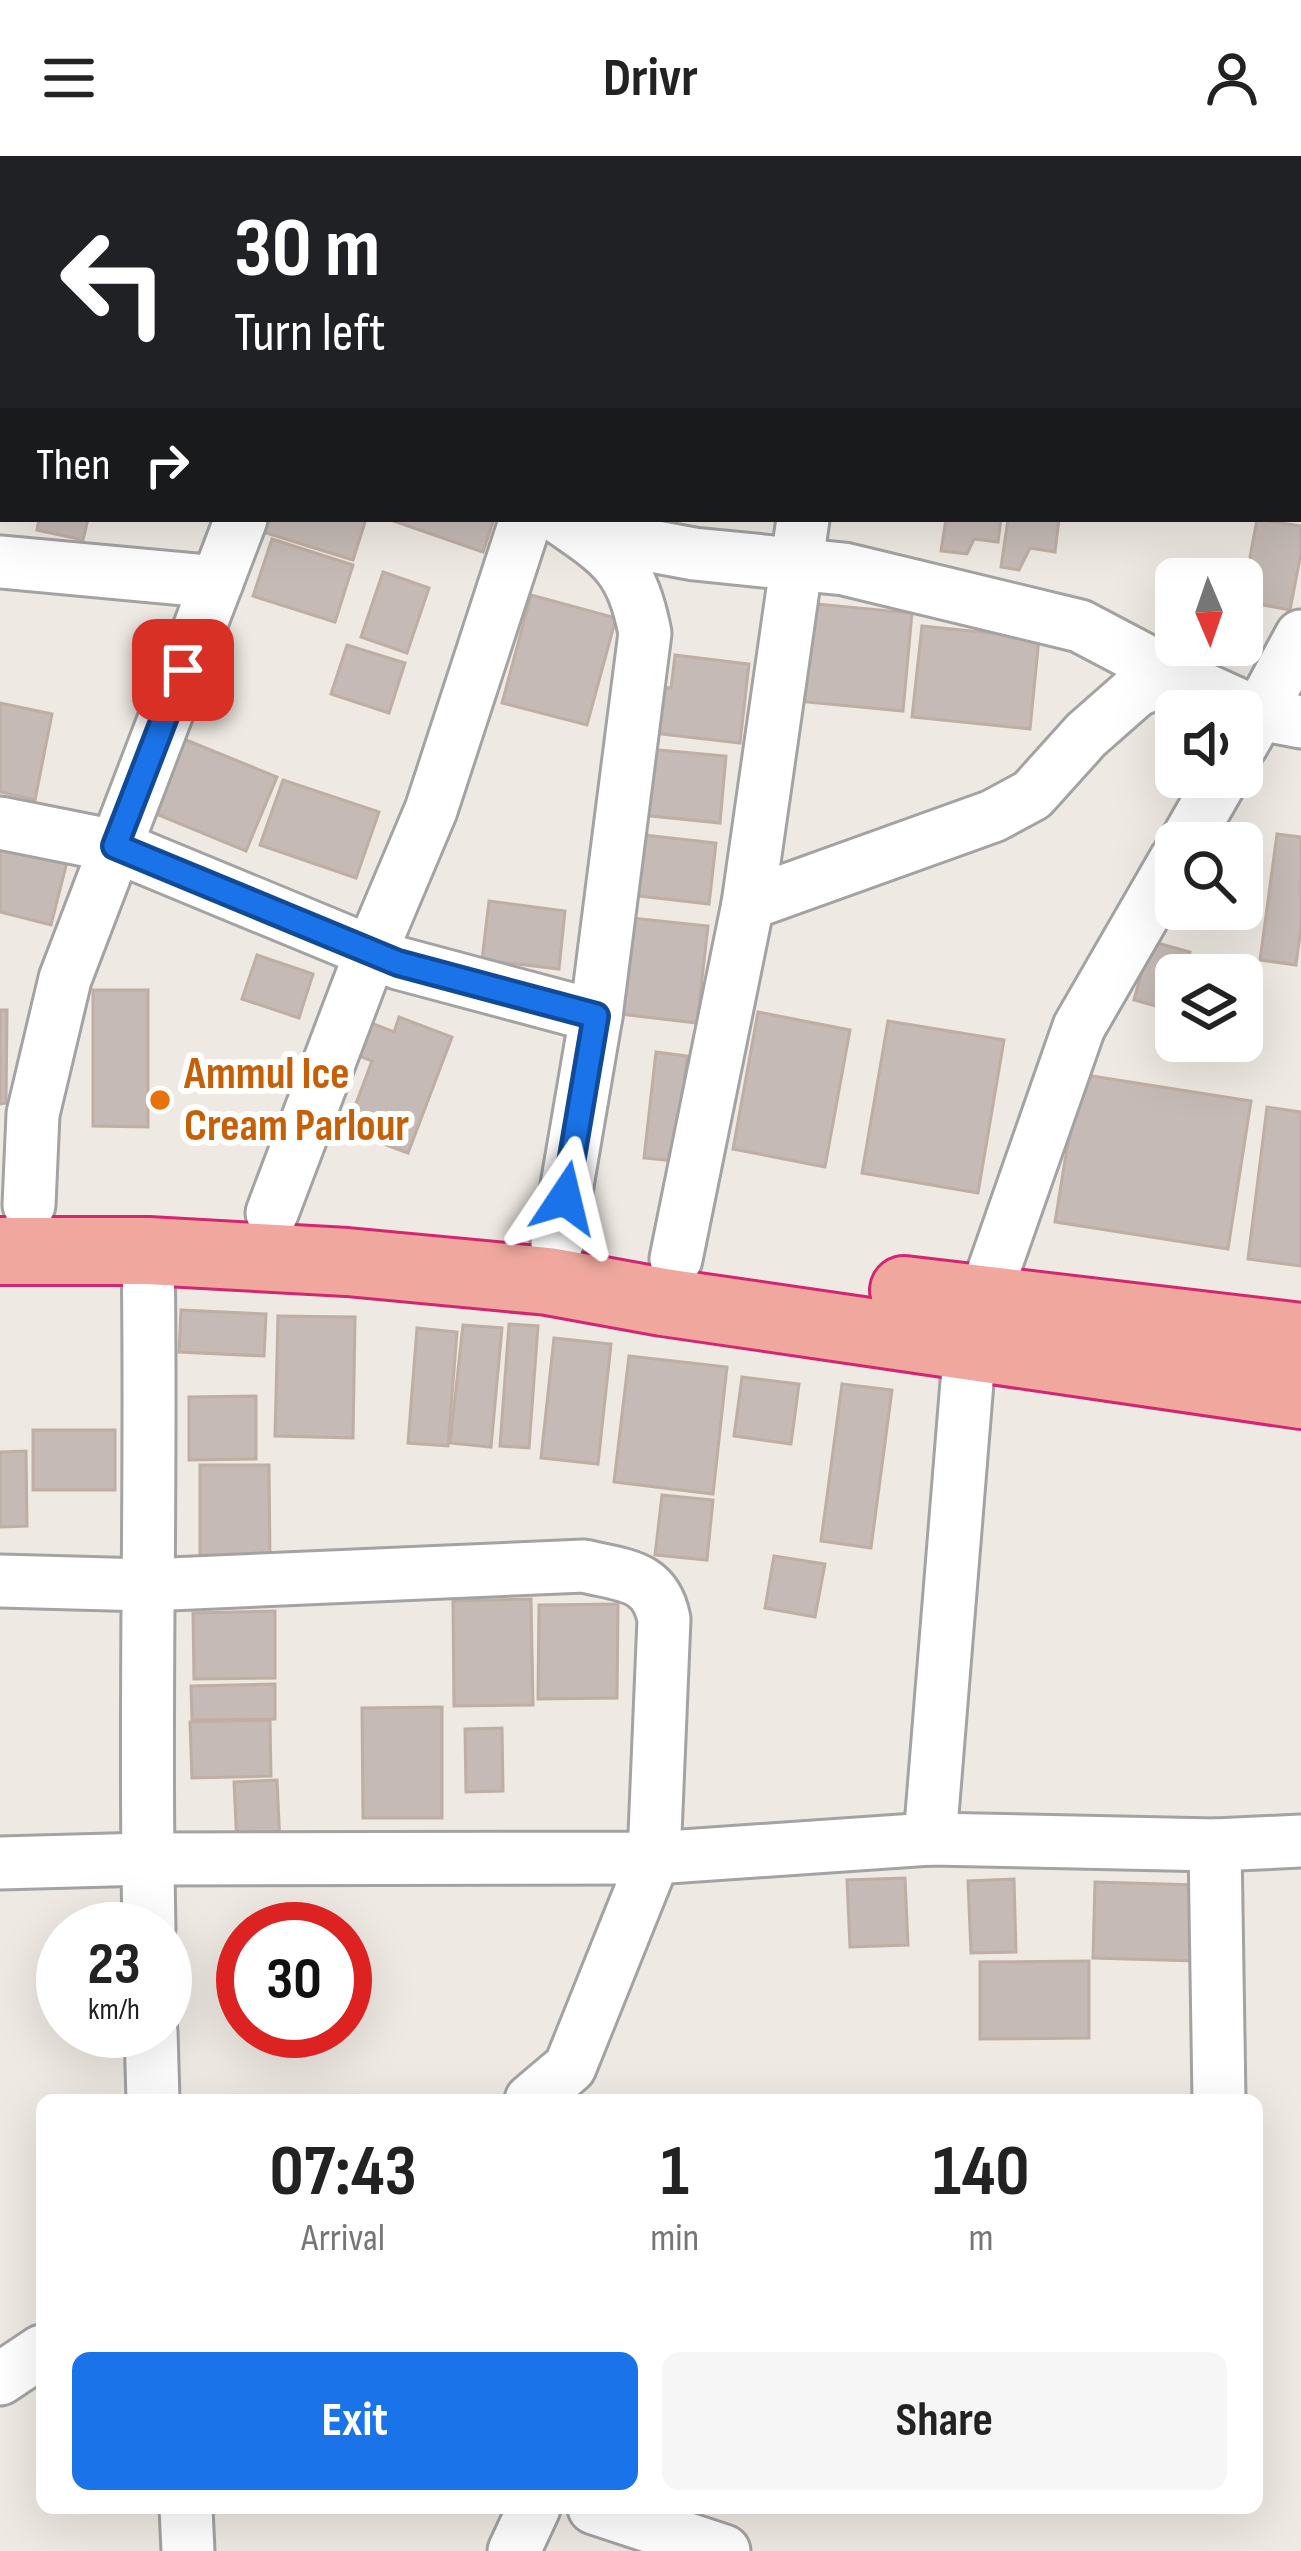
<!DOCTYPE html>
<style>
:root{--surface:#fff;--page:#f6f6f6;--text:#222;--muted:#767676;--accent:#1a73e8}
body{margin:0;font-family:"Sofia Sans Condensed",sans-serif;background:var(--page);color:var(--text);height:100vh;display:flex;flex-direction:column;font-size:45px;white-space:nowrap}
*{box-sizing:border-box;margin:0}
p{font-size:39px;color:var(--muted)}
.icon{flex:none;width:66px;height:66px;fill:none;stroke:currentColor;stroke-width:2;stroke-linecap:round;stroke-linejoin:round}
.map{position:relative;flex:1;overflow:hidden}
.sheet{position:absolute;left:36px;top:1938px;width:1227px;height:420px;display:flex;flex-direction:column;background:var(--surface);border-radius:18px;box-shadow:0 12px 48px #0002}
.sheet>*{flex:none}
.top-card{position:absolute;left:0px;top:0px;width:1302px;height:366px;box-shadow:0 12px 48px #0002;background:#202124;color:#fff;overflow:hidden}
.needle{width:78px;rotate:178deg}
.controls{position:absolute;left:1155px;top:402px;display:grid;gap:24px}
.controls a{display:grid;place-items:center;width:108px;height:108px;border-radius:18px;background:var(--surface);box-shadow:0 12px 48px #0002;font-size:60px}
.speed{position:absolute;left:36px;top:1746px;display:flex;gap:24px;font-size:60px;font-weight:700;text-align:center}
.speed>*{display:grid;place-content:center;width:156px;height:156px;border-radius:50%;background:var(--surface);box-shadow:0 12px 48px #0002;line-height:1}
.speed small{font-size:30px;font-weight:400}
.speed .limit{border:18px solid #d22;background:#fff;color:#111}
.pin{position:absolute;display:grid;place-items:center;width:102px;height:102px;color:#fff;margin:-51px;border-radius:24px;box-shadow:0 6px 18px #0006}
.me{position:absolute;width:132px;margin:-66px;rotate:10deg;stroke-linejoin:round;filter:drop-shadow(0 0 9px #0008)}
.turn{display:flex;align-items:center;gap:42px;height:252px;padding:0 36px;font-size:54px}
.turn .icon{width:156px;height:156px;stroke-width:2.5}
.turn b{display:block;font-size:84px;line-height:102px}
.then{display:flex;align-items:center;height:114px;padding:0 36px;background:#0003;gap:24px;font-size:45px}
.eta{display:flex;justify-content:space-evenly;align-items:center;height:204px;text-align:center}
.eta b{font-size:72px;font-weight:700;line-height:84px}
.primary-button{display:flex;gap:24px;margin-top:auto;padding:24px 36px}
.primary-button a{flex:1;height:138px;border-radius:18px;background:var(--accent);color:#fff;font-size:48px;font-weight:700;line-height:138px;text-align:center}
.primary-button a+a{background:var(--page);color:var(--text)}
header{display:flex;justify-content:space-between;align-items:center;height:156px;padding:0 36px;background:var(--surface);font-size:54px;font-weight:700}
.map>svg:first-child{display:block}
</style>
<header><svg class="icon" aria-label="menu" viewBox="0 0 24 24"><path d="M4 6h16M4 12h16M4 18h16"/></svg>Drivr<svg class="icon" aria-label="person" viewBox="0 0 24 24"><circle cx="12" cy="8" r="4"/><path d="M4 21q1-7 8-7t8 7"/></svg></header>
<div class="map">
<svg width="1301" height="2395" viewBox="0 0 1301 2395">
<rect width="100%" height="100%" fill="#eee9e2"/>
<g fill="#c5bab5" stroke="#bfaea4" stroke-width="3">
<path d="M 298,0 L 376,0 L 298,3 Z"/>
<path d="M 1299,70 L 1301,71 L 1301,144 L 1299,143 Z"/>
<path d="M 0,136 L 3,136 L 3,245 L 0,244 Z"/>
<path d="M 39,363 L 88,363 L 83,384 L 37,374 Z"/>
<path d="M 267,363 L 366,363 L 353,404 L 263,376 Z"/>
<path d="M 388,363 L 494,363 L 483,396 Z"/>
<path d="M 946,363 L 1001,363 L 998,386 L 974,383 L 967,398 L 941,395 Z"/>
<path d="M 1008,363 L 1059,363 L 1055,396 L 1030,392 L 1019,414 L 1001,411 Z"/>
<path d="M 1257,363 L 1301,370 L 1301,397 L 1290,454 L 1242,445 Z"/>
<path d="M 272,383 L 353,409 L 335,466 L 253,440 Z"/>
<path d="M 383,416 L 429,432 L 407,497 L 361,481 Z"/>
<path d="M 531,439 L 616,462 L 587,569 L 502,547 Z"/>
<path d="M 806,447 L 912,457 L 903,555 L 796,545 Z"/>
<path d="M 922,470 L 1039,482 L 1030,573 L 912,561 Z"/>
<path d="M 347,489 L 405,507 L 389,557 L 331,538 Z"/>
<path d="M 675,499 L 749,508 L 740,587 L 644,576 L 650,530 L 671,532 Z"/>
<path d="M 0,547 L 52,558 L 35,644 L 0,636 Z"/>
<path d="M 174,579 L 277,621 L 246,695 L 144,653 Z"/>
<path d="M 648,593 L 726,600 L 720,667 L 640,659 Z"/>
<path d="M 283,624 L 379,656 L 356,722 L 260,689 Z"/>
<path d="M 627,677 L 716,687 L 709,748 L 621,738 Z"/>
<path d="M 1277,678 L 1301,681 L 1301,771 L 1296,809 L 1260,804 Z"/>
<path d="M 0,691 L 69,698 L 51,769 L 0,756 Z"/>
<path d="M 489,745 L 565,755 L 559,813 L 482,804 Z"/>
<path d="M 622,761 L 708,770 L 697,867 L 611,857 Z"/>
<path d="M 1150,785 L 1190,796 L 1183,819 L 1176,819 L 1174,855 L 1134,844 Z"/>
<path d="M 257,799 L 313,818 L 299,862 L 242,843 Z"/>
<path d="M 93,834 L 148,834 L 148,971 L 93,970 Z"/>
<path d="M 0,854 L 7,854 L 6,947 L 0,948 Z"/>
<path d="M 758,856 L 850,874 L 825,1011 L 733,993 Z"/>
<path d="M 399,861 L 452,881 L 408,997 L 346,974 L 372,905 L 349,896 L 361,863 L 394,876 Z"/>
<path d="M 888,865 L 1004,884 L 978,1037 L 862,1017 Z"/>
<path d="M 656,896 L 687,900 L 676,1005 L 644,1002 Z"/>
<path d="M 1079,918 L 1251,945 L 1228,1093 L 1055,1066 Z"/>
<path d="M 1267,951 L 1301,956 L 1301,1110 L 1248,1103 Z"/>
<path d="M 181,1154 L 266,1158 L 264,1200 L 179,1196 Z"/>
<path d="M 278,1160 L 355,1161 L 353,1282 L 275,1280 Z"/>
<path d="M 509,1168 L 538,1170 L 529,1292 L 500,1290 Z"/>
<path d="M 463,1169 L 502,1172 L 491,1291 L 450,1287 Z"/>
<path d="M 417,1172 L 457,1176 L 448,1290 L 408,1287 Z"/>
<path d="M 554,1182 L 611,1188 L 598,1308 L 541,1302 Z"/>
<path d="M 629,1200 L 727,1211 L 713,1338 L 614,1326 Z"/>
<path d="M 742,1221 L 799,1228 L 791,1288 L 734,1280 Z"/>
<path d="M 842,1228 L 892,1234 L 871,1392 L 821,1385 Z"/>
<path d="M 256,1240 L 256,1303 L 189,1304 L 189,1241 Z"/>
<rect x="33" y="1274" width="82" height="60"/>
<path d="M 26,1295 L 27,1370 L 0,1371 L 0,1296 Z"/>
<path d="M 200,1309 L 269,1309 L 270,1405 L 200,1405 Z"/>
<path d="M 662,1339 L 713,1344 L 707,1404 L 655,1399 Z"/>
<path d="M 774,1400 L 825,1408 L 815,1461 L 765,1452 Z"/>
<path d="M 531,1443 L 533,1549 L 454,1550 L 453,1445 Z"/>
<path d="M 618,1448 L 617,1542 L 538,1543 L 539,1449 Z"/>
<path d="M 275,1455 L 275,1522 L 194,1523 L 193,1457 Z"/>
<path d="M 275,1528 L 275,1563 L 192,1564 L 191,1530 Z"/>
<path d="M 442,1551 L 442,1662 L 363,1662 L 362,1552 Z"/>
<path d="M 270,1564 L 271,1620 L 192,1622 L 190,1566 Z"/>
<path d="M 502,1572 L 503,1635 L 466,1636 L 465,1573 Z"/>
<path d="M 277,1624 L 280,1688 L 237,1690 L 234,1626 Z"/>
<path d="M 905,1722 L 908,1789 L 850,1791 L 847,1724 Z"/>
<path d="M 1014,1723 L 1016,1796 L 971,1797 L 968,1725 Z"/>
<path d="M 1095,1726 L 1197,1729 L 1195,1805 L 1093,1802 Z"/>
<path d="M 1089,1805 L 1089,1882 L 980,1883 L 980,1806 Z"/>
</g>
<g fill="none" stroke-linecap="round" stroke-linejoin="round">
<defs>
<g id="minor">
<path d="M 66,0 L 73,3"/>
<path d="M 485,0 L 493,3"/>
<path d="M 1193,0 L 1201,3"/>
<path d="M 170,3 L 171,0"/>
<path d="M 622,3 L 623,0"/>
<path d="M 862,3 L 864,0"/>
<path d="M 1299,40 L 1301,41"/>
<path d="M 0,116 L 3,117"/>
<path d="M 587,378 L 694,398 L 844,413 L 1080,470 L 1173,519"/>
<path d="M 0,406 L 217,426"/>
<path d="M 1301,480 L 1259,558 L 1301,566"/>
<path d="M 0,667 L 115,690 L 398,807 L 596,860"/>
<path d="M 1185,687 L 1223,621"/>
<path d="M 748,748 L 803,363"/>
<path d="M 29,1049 L 33,958 L 65,823 L 241,363"/>
<path d="M 272,1057 L 371,796 L 431,654 L 526,363"/>
<path d="M 557,1088 L 596,860 L 645,477 C 632,412 615,400 561,363"/>
<path d="M 148,1095 C 152,1321 144,1547 149,1773"/>
<path d="M 676,1103 L 748,748 L 993,660 L 1032,639 L 1086,579 L 1136,535 L 1173,519 L 1259,558 L 1242,588"/>
<path d="M 983,1145 L 1079,871 L 1176,703"/>
<path d="M 0,1425 L 147,1429 L 584,1410 C 624,1420 655,1418 664,1463 L 654,1702 L 570,1911 L 531,1944"/>
<path d="M 930,1683 L 970,1189"/>
<path d="M 1215,1689 L 1219,1944"/>
<path d="M 0,1707 L 147,1703 L 654,1702 L 930,1683 L 1215,1689 L 1301,1685"/>
<path d="M 151,1875 L 153,1944"/>
<path d="M 0,2223 L 42,2195"/>
<path d="M 186,2352 L 188,2395"/>
<path d="M 594,2352 L 724,2395"/>
<path d="M 514,2395 L 534,2352"/>
</g>
<g id="trunk">
<path d="M 0,1095 L 148,1095 L 347,1106 L 548,1125 L 663,1146 L 1301,1239"/>
<path d="M 904,1134 L 1301,1181"/>
</g>
</defs>
<use href="#minor" stroke="#a3a3a3" stroke-width="57"/>
<use href="#trunk" stroke="#d52572" stroke-width="72"/>
<use href="#minor" stroke="#fff" stroke-width="51"/>
<use href="#trunk" stroke="#f0a89e" stroke-width="66"/>
</g>
<g fill="none" stroke-linecap="round" stroke-linejoin="round">
<defs>
<path id="route" d="M 183,514 L 115,690 L 398,807 L 596,860 L 565,1042"/>
</defs>
<use href="#route" stroke="#114b97" stroke-width="30"/>
<use href="#route" stroke="#1a73e8" stroke-width="21"/>
</g>
<circle fill="#e8710a" stroke="#fff" stroke-width="4.5" cx="160" cy="944" r="12"/>
<g text-anchor="middle" dominant-baseline="central" stroke-width="12" stroke-linejoin="round" paint-order="stroke">
<g font-size="45" font-weight="bold" fill="#c56008" stroke="#fff" text-anchor="start">
<text x="184" y="918">Ammul Ice<tspan x="184" dy="52">Cream Parlour</tspan></text>
</g>
</g>
</svg>
<div class="controls">
<a><svg class="needle" viewBox="-14 -14 28 28"><path d="M0-13l5 13h-10z" fill="#e53935"/><path d="M0 13l5-13h-10z" fill="#767676"/></svg></a>
<a><svg class="icon" aria-label="sound" viewBox="0 0 24 24"><path d="M4 9h4l5-4v14l-5-4H4zM17 9q2 3 0 6"/></svg></a>
<a><svg class="icon" aria-label="search" viewBox="0 0 24 24"><circle cx="10" cy="10" r="6"/><path d="M15 15l6 6"/></svg></a>
<a><svg class="icon" aria-label="layers" viewBox="0 0 24 24"><path d="M12 4l9 5-9 5-9-5zM3 14l9 5 9-5"/></svg></a>
</div>
<div class="speed"><div>23<small>km/h</small></div><div class="limit">30</div></div>
<div class="pin" style="left:183px;top:514px;background:#d93025"><svg class="icon" aria-label="arrive" viewBox="0 0 24 24"><path d="M6 21V4h12l-3 4 3 4H6"/></svg></div>
<svg class="me" style="left:565px;top:1042px" viewBox="-20 -20 40 40"><path d="M0-17L14 15 0 8-14 15z" fill="#1a73e8" stroke="#fff" stroke-width="4"/></svg>
<div class="top-card">
<div class="turn"><svg class="icon" aria-label="left" viewBox="0 0 24 24"><path d="M17 20v-9H6M10 6l-5 5 5 5"/></svg><div><b>30 m</b>Turn left</div></div>
<div class="then">Then<svg class="icon" aria-label="right" viewBox="0 0 24 24"><path d="M7 20v-9h11M14 6l5 5-5 5"/></svg></div>
</div>
<section class="sheet">
<div class="eta">
<div><b>07:43</b><p>Arrival</p></div>
<div><b>1</b><p>min</p></div>
<div><b>140</b><p>m</p></div>
</div>
<div class="primary-button"><a>Exit</a><a>Share</a></div>
</section>
</div>
